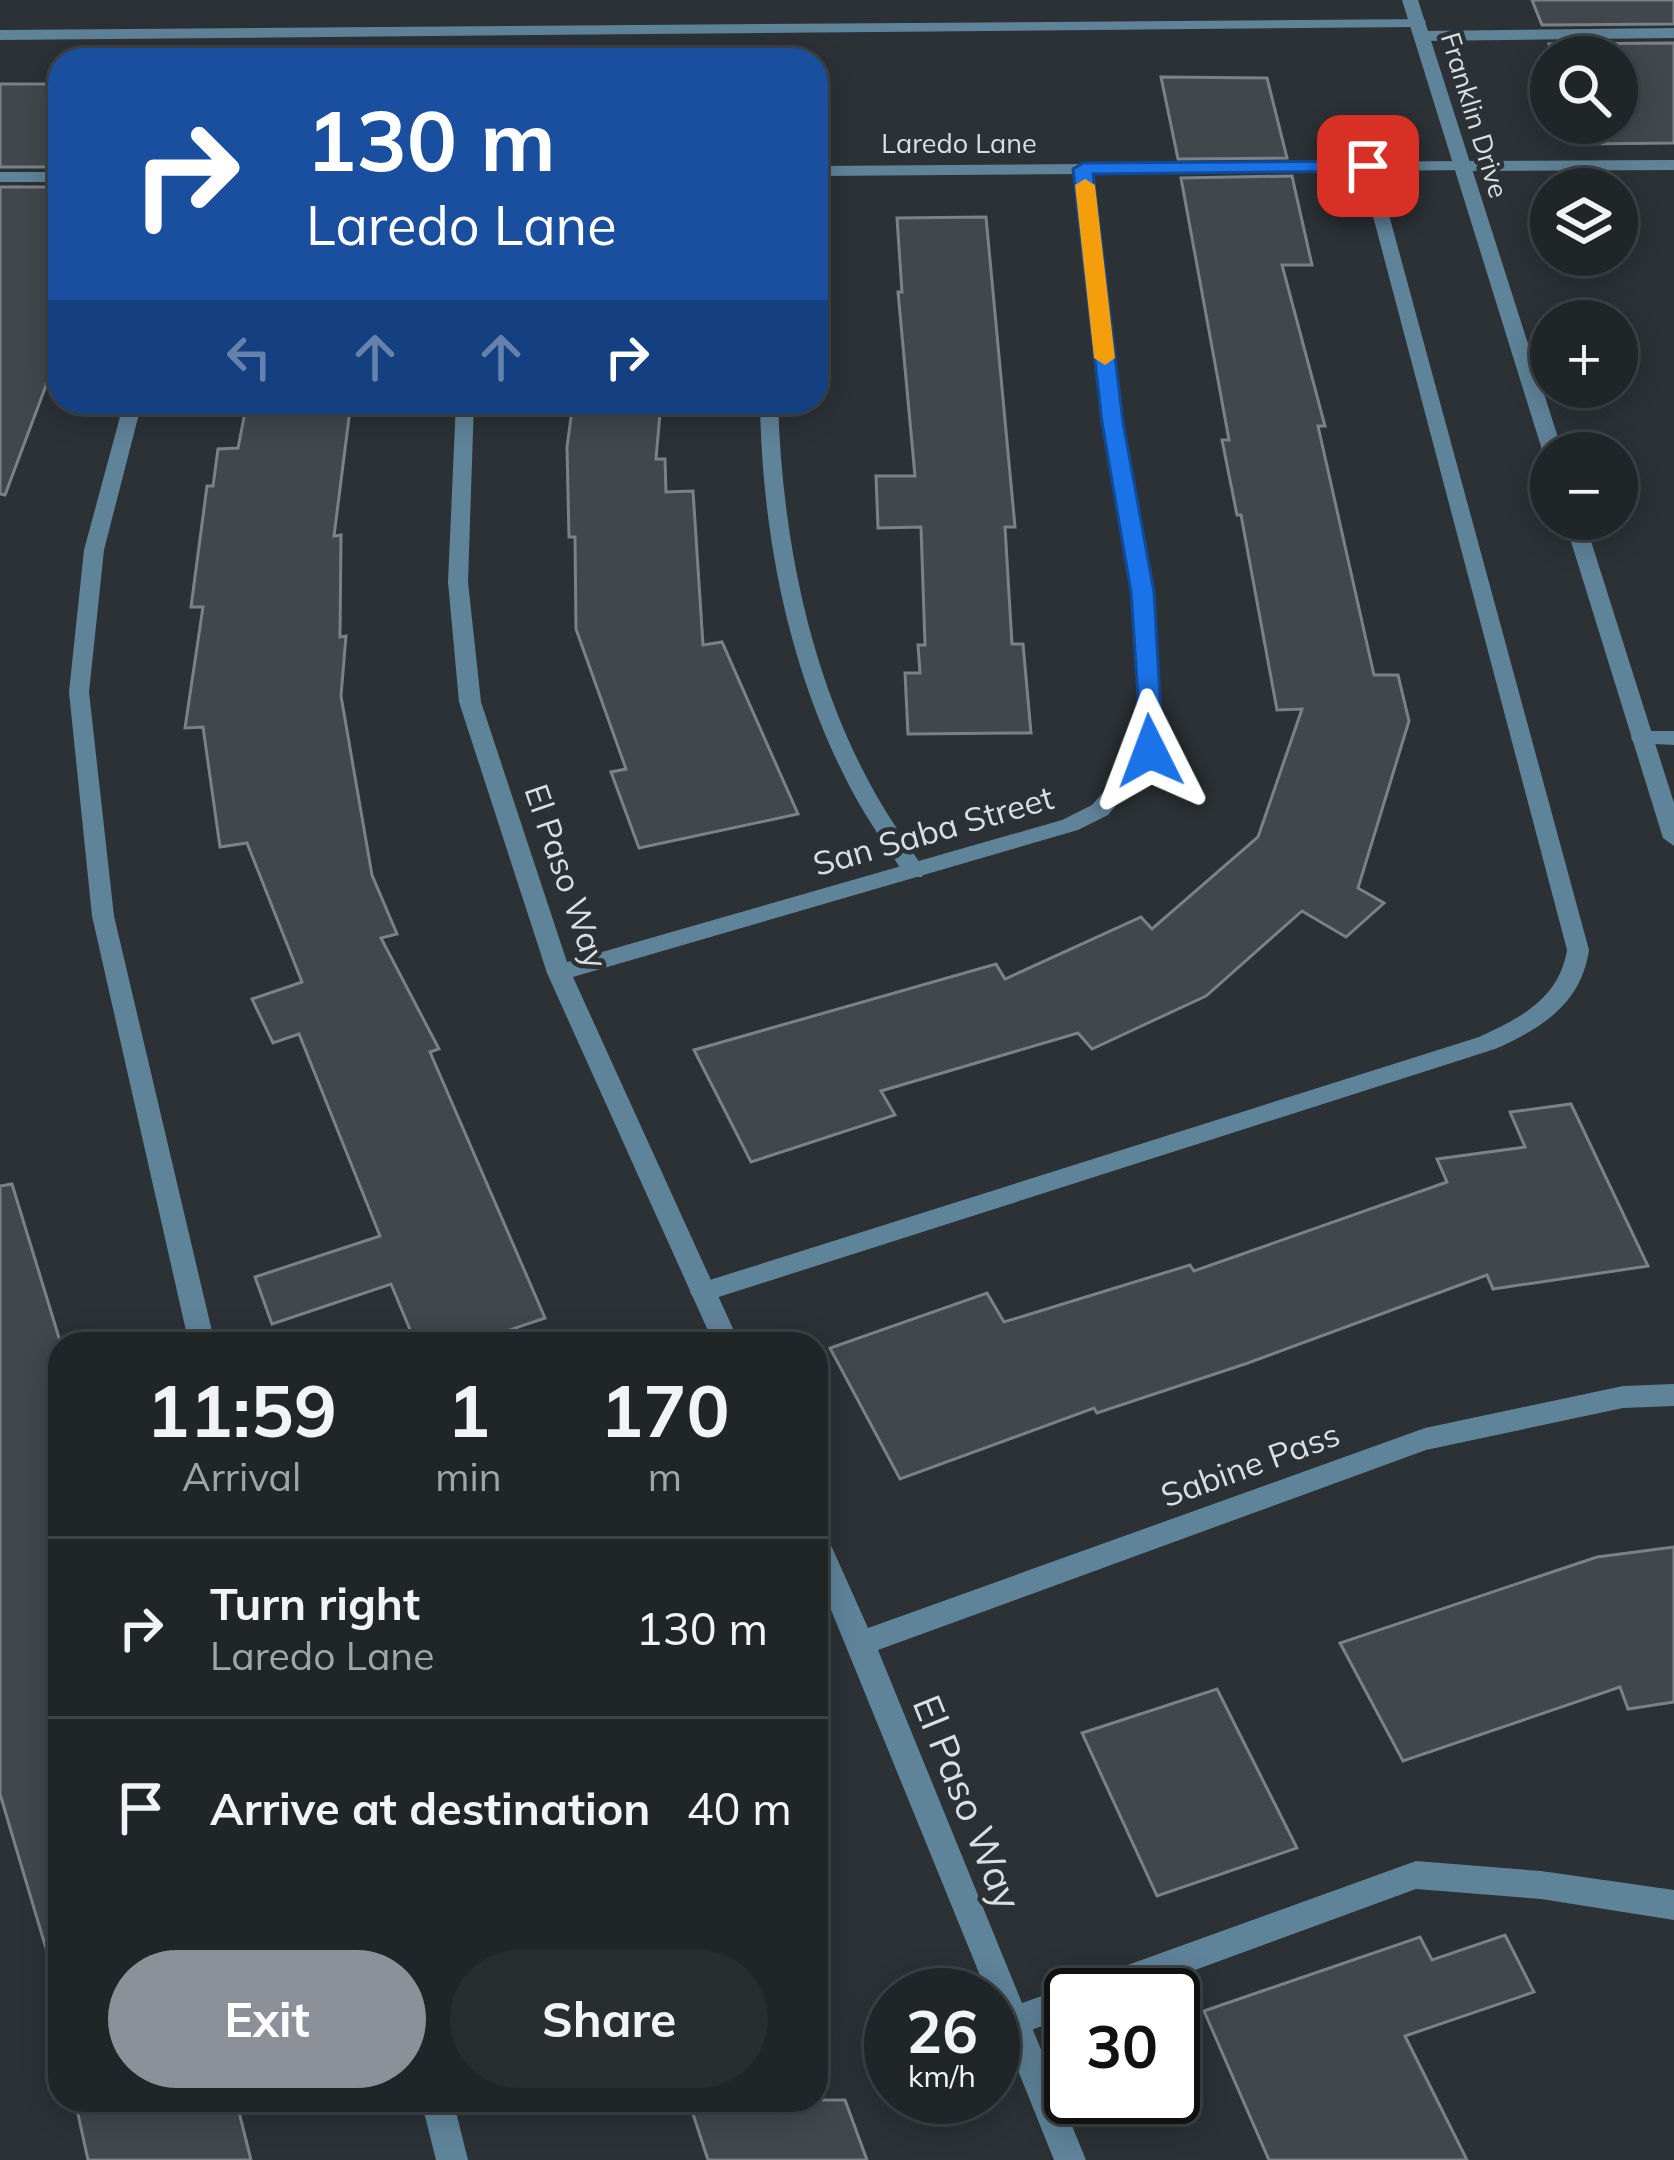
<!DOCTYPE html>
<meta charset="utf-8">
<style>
:root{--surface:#202528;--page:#282d30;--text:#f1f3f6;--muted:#a2a5a8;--line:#3d4245;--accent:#8c9099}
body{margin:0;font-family:Mulish,sans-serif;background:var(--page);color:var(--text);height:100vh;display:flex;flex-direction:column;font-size:45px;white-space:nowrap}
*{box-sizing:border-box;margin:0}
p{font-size:39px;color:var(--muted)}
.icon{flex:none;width:66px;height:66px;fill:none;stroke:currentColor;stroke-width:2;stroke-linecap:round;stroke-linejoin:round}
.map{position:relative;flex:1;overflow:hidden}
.panel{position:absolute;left:48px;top:1332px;width:780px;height:780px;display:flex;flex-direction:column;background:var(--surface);border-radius:36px;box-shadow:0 6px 30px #0003,0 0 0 3px var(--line)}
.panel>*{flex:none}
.hud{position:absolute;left:48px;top:48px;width:780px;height:366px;border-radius:36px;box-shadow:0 6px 30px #0003,0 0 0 3px var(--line);background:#1a4fa0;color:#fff;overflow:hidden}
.buttons{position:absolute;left:1530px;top:36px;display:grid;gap:24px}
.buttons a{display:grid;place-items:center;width:108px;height:108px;border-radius:50%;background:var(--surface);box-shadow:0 6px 30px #0003,0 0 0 3px var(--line);font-size:60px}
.speed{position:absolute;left:864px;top:1968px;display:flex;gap:24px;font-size:60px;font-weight:700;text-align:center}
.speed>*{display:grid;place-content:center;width:156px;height:156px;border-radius:50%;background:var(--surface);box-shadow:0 6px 30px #0003,0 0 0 3px var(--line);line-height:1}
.speed small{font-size:30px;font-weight:400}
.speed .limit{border:6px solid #111;border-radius:18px;background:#fff;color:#111}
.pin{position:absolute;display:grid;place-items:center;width:102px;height:102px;color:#fff;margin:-51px;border-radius:24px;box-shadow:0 6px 18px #0006}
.me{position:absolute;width:132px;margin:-66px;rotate:357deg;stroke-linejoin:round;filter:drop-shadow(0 0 9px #0008)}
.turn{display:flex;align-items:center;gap:42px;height:252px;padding:0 60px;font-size:54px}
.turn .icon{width:156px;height:156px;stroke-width:2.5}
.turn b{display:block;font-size:84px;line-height:102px}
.lanes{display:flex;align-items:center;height:114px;padding:0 60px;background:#0003;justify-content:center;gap:60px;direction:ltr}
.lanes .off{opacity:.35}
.eta{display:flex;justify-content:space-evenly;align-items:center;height:204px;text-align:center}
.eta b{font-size:72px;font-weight:700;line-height:84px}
.primary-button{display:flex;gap:24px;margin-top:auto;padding:24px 60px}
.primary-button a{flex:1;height:138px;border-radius:72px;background:var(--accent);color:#fff;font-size:48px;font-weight:700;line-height:138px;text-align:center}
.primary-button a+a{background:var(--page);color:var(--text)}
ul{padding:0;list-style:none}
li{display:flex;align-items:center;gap:36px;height:180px;padding:0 60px;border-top:3px solid var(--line)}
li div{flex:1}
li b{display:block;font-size:45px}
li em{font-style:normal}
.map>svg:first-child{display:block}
</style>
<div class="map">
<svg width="1674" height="2160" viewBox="0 0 1674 2160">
<rect width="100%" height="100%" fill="#2b3135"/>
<g fill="#41474b" stroke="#7b8287" stroke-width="3">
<path d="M 1532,0 L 1674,0 L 1674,24 L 1542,25 Z"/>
<path d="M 1674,43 L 1674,143 L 1585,144 L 1577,123 L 1617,123 L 1617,57 L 1553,57 L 1549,44 Z"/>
<path d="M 1161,77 L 1267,78 L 1287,158 L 1178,159 Z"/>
<rect x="0" y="84" width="60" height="83"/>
<path d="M 1292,176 L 1312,265 L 1282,265 L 1325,426 L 1318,426 L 1374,675 L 1398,675 L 1409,721 L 1358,888 L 1384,903 L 1346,937 L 1302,911 L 1206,996 L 1092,1049 L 1078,1033 L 881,1091 L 895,1115 L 751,1162 L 694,1050 L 996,964 L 1005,979 L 1141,917 L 1152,929 L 1258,837 L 1302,709 L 1277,710 L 1241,515 L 1237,515 L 1222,440 L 1229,440 L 1181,178 Z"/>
<path d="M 0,187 L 60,187 L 60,348 L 5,495 L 0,494 Z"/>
<path d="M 986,217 L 1015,527 L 1005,527 L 1012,644 L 1023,644 L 1031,733 L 908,734 L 905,673 L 920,673 L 918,645 L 925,645 L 921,527 L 878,528 L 876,476 L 915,476 L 898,292 L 902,292 L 897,218 Z"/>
<path d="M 247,402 L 351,402 L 334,536 L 341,535 L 340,637 L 346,636 L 341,696 L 372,875 L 397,934 L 381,938 L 439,1049 L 430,1052 L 545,1318 L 468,1344 L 416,1344 L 391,1284 L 272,1324 L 255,1277 L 380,1236 L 299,1034 L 273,1043 L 252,999 L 302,982 L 247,843 L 220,847 L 203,727 L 185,728 L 203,607 L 191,607 L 207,486 L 213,486 L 218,449 L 238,448 Z"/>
<path d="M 573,402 L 661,402 L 656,459 L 665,459 L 666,492 L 693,491 L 703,645 L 722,642 L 798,814 L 639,848 L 611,772 L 626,769 L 576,629 L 575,537 L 569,537 L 567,447 Z"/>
<path d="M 1571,1104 L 1648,1266 L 1493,1289 L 1487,1275 L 1248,1363 L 1097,1413 L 1094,1408 L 900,1479 L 830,1348 L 987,1293 L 1004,1322 L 1190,1265 L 1194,1271 L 1447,1182 L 1437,1159 L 1525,1147 L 1510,1112 Z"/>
<path d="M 12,1184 L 60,1341 L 60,1951 L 47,1952 L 0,1794 L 0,1186 Z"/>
<path d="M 1674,1547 L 1674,1702 L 1628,1709 L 1620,1687 L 1403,1761 L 1340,1643 L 1597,1557 Z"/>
<path d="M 1217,1689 L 1297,1848 L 1157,1896 L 1082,1733 Z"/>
<path d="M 1505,1935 L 1534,1992 L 1405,2036 L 1467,2160 L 1269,2160 L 1204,2011 L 1420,1937 L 1432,1960 Z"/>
<path d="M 75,2100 L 236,2100 L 251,2160 L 88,2160 Z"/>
<path d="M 734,2100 L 845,2100 L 867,2160 L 708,2160 L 693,2114 Z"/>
</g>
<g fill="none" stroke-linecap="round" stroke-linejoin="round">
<g fill="#5f8399" fill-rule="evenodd">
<path d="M 1424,19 L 1426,22 L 1418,27 L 0,40 L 0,30 Z"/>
<path d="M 1674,28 L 1674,38 L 1422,41 L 1414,36 L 1422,31 Z"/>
<path d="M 1674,160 L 1674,170 L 1463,171 L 1455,166 L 1463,161 Z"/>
<path d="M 1368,162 L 1376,167 L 1589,950 C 1581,1004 1542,1028 1495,1049 L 703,1302 L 694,1299 L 690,1292 L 694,1285 L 1479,1037 C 1520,1018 1559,999 1567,950 L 1360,167 Z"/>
<path d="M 124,402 L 142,402 L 104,550 L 89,692 L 114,916 L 215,1344 L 189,1344 L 92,916 L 69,692 L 84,550 Z"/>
<path d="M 760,402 L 778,402 C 782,536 809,675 875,793 C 890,820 909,845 925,871 L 922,877 L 906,877 C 888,848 868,821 852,791 C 789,672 762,536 760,402 Z"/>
<path d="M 1642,731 L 1674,731 L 1674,745 L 1634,743 L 1631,738 L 1634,733 Z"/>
<path d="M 1416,1861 L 1541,1871 L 1674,1890 L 1674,1920 L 1541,1899 L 1416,1889 L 1127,1995 L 1071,1995 L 1071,2016 L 1014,2036 L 1003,2032 L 998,2021 L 1003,2010 L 1014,2006 Z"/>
<path d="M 421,2100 L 453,2100 L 468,2160 L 436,2160 Z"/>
</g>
<g fill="#5f8399" fill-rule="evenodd">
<path d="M 1463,161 L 1469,162 L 1469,170 L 1092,174 L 1121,422 L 1152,592 L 1162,751 L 1108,815 L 1078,830 L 573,977 L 740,1344 L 714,1344 L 547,973 L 459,702 L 448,582 L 456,402 L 474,402 L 468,582 L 481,702 L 567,962 L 1062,820 L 1092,805 L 1140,750 L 1132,592 L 1103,422 L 1075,174 L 816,176 L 816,166 Z"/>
<rect x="0" y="172" width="60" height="10"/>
<path d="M 1674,1384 L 1674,1406 L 1623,1408 L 1426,1450 L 878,1650 L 1086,2160 L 1054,2160 L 993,2008 L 993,1995 L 988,1995 L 816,1573 L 816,1530 L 826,1534 L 868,1628 L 1425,1428 L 1623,1386 Z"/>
</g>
<g fill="#5f8399" fill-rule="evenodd">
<path d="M 1402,0 L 1418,0 L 1563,453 L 1551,453 L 1551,458 L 1543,453 Z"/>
<path d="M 1564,519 L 1584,519 L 1674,803 L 1674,846 L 1663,838 Z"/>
</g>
</g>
<path fill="#1a73e8" stroke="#114b97" stroke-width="3" d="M 1368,161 L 1375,162 L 1375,171 L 1093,174 L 1123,422 L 1154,592 L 1163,751 L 1150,759 L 1142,757 L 1131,592 L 1102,422 L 1073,169 L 1083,163 Z"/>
<path fill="#f59e0b" d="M 1085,179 L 1095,185 L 1115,358 L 1105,365 L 1094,358 L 1075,185 Z"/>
<g text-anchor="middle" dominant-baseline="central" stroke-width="9" stroke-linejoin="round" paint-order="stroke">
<g font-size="27" fill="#dbdfe2" stroke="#2b3135">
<text transform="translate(1475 115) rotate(73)">Franklin Drive</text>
<text x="959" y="143">Laredo Lane</text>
</g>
<g font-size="33" fill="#dbdfe2" stroke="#2b3135">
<text transform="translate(933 830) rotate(-16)">San Saba Street</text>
<text transform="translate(567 876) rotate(71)">El Paso Way</text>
<text transform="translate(1250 1464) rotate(-20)">Sabine Pass</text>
</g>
<g font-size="39" fill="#dbdfe2" stroke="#2b3135">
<text transform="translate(968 1802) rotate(68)">El Paso Way</text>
</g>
</g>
</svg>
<div class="buttons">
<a><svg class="icon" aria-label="search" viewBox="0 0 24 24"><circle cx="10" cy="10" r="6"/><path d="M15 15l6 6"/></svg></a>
<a><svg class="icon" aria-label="layers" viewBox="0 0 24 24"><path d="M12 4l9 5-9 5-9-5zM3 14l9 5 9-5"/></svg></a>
<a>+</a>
<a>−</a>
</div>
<div class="speed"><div>26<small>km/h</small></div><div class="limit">30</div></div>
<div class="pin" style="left:1368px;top:166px;background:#d93025"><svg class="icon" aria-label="arrive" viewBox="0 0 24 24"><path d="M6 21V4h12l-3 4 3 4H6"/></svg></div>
<svg class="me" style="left:1150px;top:751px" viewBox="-20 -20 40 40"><path d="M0-17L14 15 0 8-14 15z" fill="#1a73e8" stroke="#fff" stroke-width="4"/></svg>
<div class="hud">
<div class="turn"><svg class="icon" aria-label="right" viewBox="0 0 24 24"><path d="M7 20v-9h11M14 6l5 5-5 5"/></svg><div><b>130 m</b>Laredo Lane</div></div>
<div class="lanes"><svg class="icon off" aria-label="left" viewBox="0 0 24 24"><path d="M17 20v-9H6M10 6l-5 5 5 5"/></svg><svg class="icon off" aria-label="ahead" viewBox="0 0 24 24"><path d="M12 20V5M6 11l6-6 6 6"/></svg><svg class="icon off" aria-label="ahead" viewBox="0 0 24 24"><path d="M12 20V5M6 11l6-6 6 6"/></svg><svg class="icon" aria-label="right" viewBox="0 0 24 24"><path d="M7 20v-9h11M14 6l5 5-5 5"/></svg></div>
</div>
<section class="panel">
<div class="eta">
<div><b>11:59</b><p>Arrival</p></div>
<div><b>1</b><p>min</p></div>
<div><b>170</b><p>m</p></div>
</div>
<ul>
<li><svg class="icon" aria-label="right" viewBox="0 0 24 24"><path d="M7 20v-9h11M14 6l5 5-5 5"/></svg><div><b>Turn right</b><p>Laredo Lane</p></div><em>130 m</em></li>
<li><svg class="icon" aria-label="arrive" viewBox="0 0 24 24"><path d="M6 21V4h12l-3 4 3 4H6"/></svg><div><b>Arrive at destination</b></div><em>40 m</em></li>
</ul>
<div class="primary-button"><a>Exit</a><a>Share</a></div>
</section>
</div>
